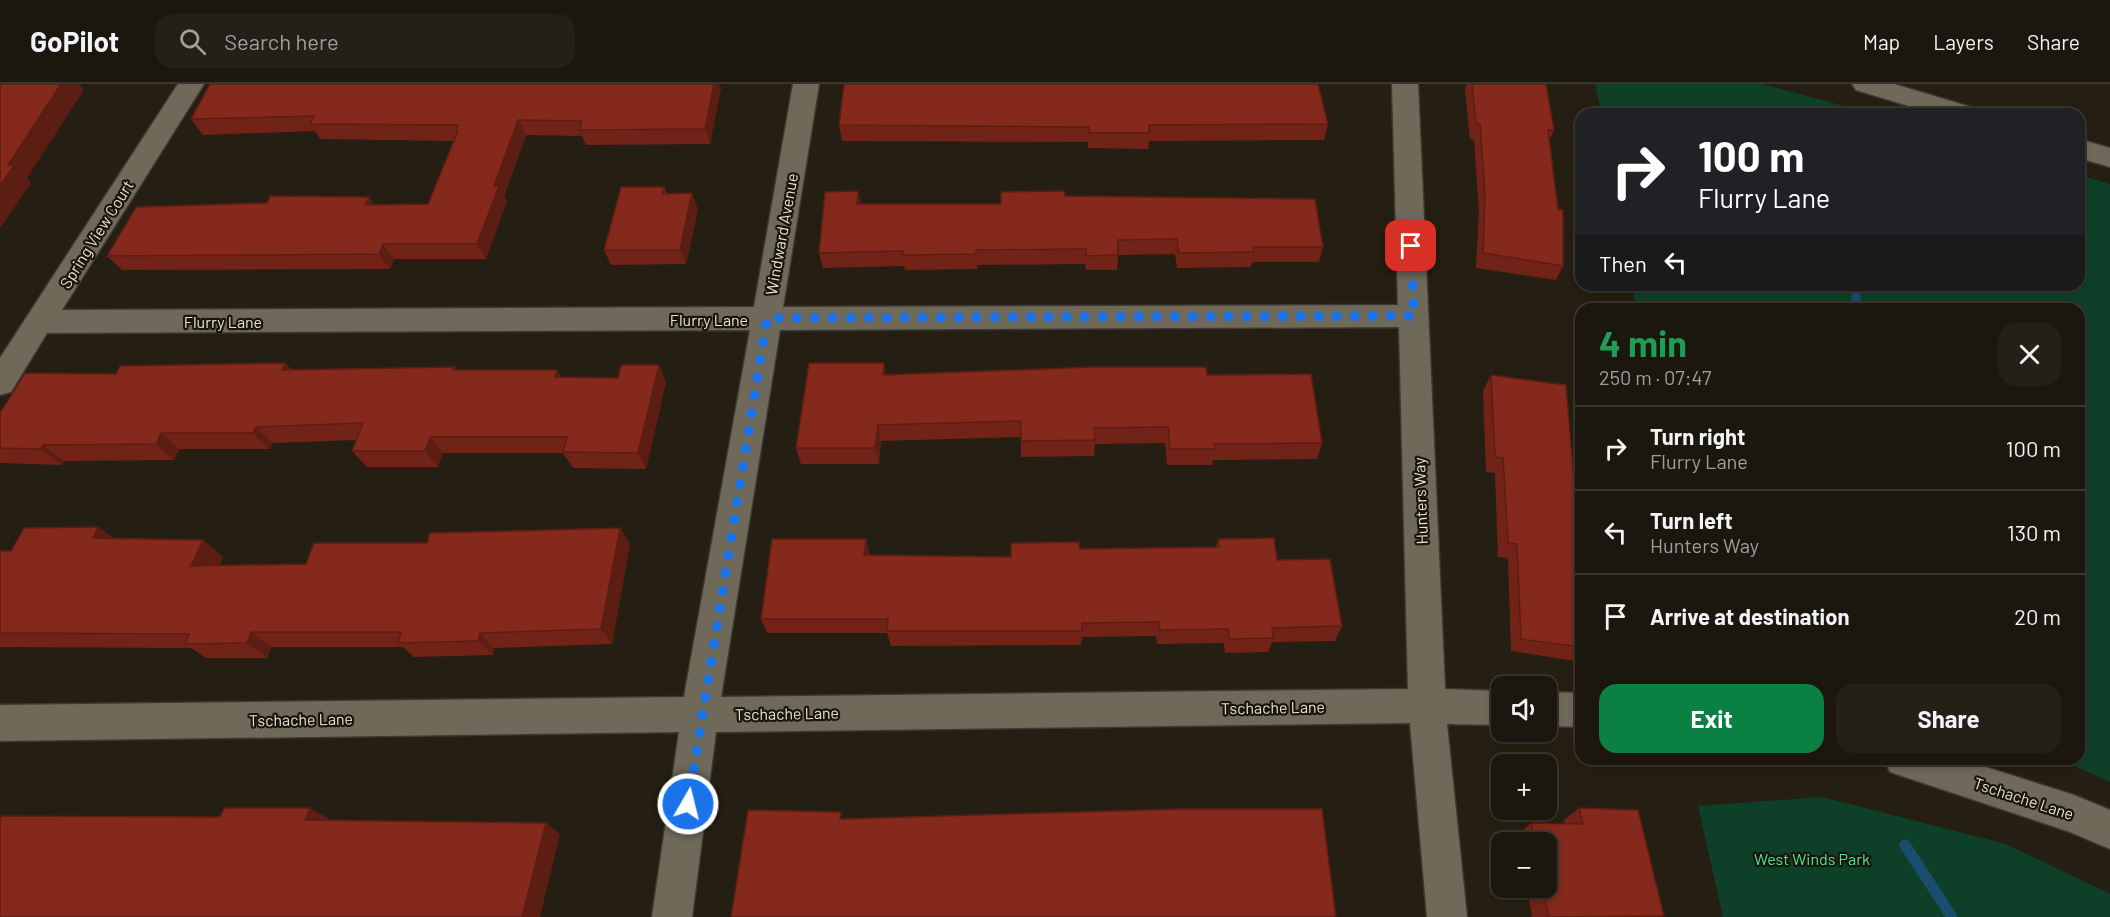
<!DOCTYPE html>
<meta charset="utf-8">
<style>
:root{--surface:#1b170e;--page:#242017;--text:#f1f3f6;--muted:#a09f9e;--line:#39362e;--accent:#0b8043}
body{margin:0;font-family:Barlow,sans-serif;background:var(--page);color:var(--text);height:100vh;display:flex;flex-direction:column;font-size:22px;white-space:nowrap}
*{box-sizing:border-box;margin:0}
p{font-size:20px;color:var(--muted)}
.icon{flex:none;width:33px;height:33px;fill:none;stroke:currentColor;stroke-width:2;stroke-linecap:round;stroke-linejoin:round}
.map{position:relative;flex:1;overflow:hidden}
.panel{position:absolute;left:1575px;top:219px;width:510px;height:462px;display:flex;flex-direction:column;background:var(--surface);border-radius:18px;box-shadow:0 3px 9px #0003,0 0 0 2px var(--line)}
.panel>*{flex:none}
.banner{position:absolute;left:1575px;top:24px;width:510px;height:183px;border-radius:18px;box-shadow:0 3px 9px #0003,0 0 0 2px var(--line);background:#202124;color:#fff;overflow:hidden}
.controls{position:absolute;left:1491px;top:592px;display:grid;gap:12px}
.controls a{display:grid;place-items:center;width:66px;height:66px;border-radius:12px;background:var(--surface);box-shadow:0 3px 9px #0003,0 0 0 2px var(--line);font-size:30px}
.pin{position:absolute;display:grid;place-items:center;width:51px;height:51px;color:#fff;margin:-26px;border-radius:12px;box-shadow:0 3px 9px #0006}
.me{position:absolute;width:66px;margin:-33px;rotate:8deg;stroke-linejoin:round;filter:drop-shadow(0 0 4px #0008)}
.turn{display:flex;align-items:center;gap:21px;height:126px;padding:0 24px;font-size:27px}
.turn .icon{width:78px;height:78px;stroke-width:2.5}
.turn b{display:block;font-size:42px;line-height:51px}
.then{display:flex;align-items:center;height:57px;padding:0 24px;background:#0003;gap:12px;font-size:22px}
.round{display:grid;place-items:center;flex:none;width:63px;height:63px;border-radius:18px;background:var(--page)}
.summary{display:flex;align-items:center;justify-content:space-between;height:102px;padding:0 24px}
h1{font-size:36px;font-weight:700;line-height:45px;color:#1e9e55}
.button{display:flex;gap:12px;margin-top:auto;padding:12px 24px}
.button a{flex:1;height:69px;border-radius:18px;background:var(--accent);color:#fff;font-size:24px;font-weight:700;line-height:69px;text-align:center}
.button a+a{background:var(--page);color:var(--text)}
ul{padding:0;list-style:none}
li{display:flex;align-items:center;gap:18px;height:84px;padding:0 24px;border-top:2px solid var(--line)}
li div{flex:1}
li b{display:block;font-size:22px}
li em{font-style:normal}
header{display:flex;align-items:center;gap:36px;box-sizing:border-box;height:84px;padding:0 30px;background:var(--surface);border-bottom:2px solid var(--line)}
header strong{font-size:28px}
nav{display:flex;gap:33px;margin-inline-start:auto;font-size:21px}
.search{width:420px;height:54px;background:var(--page);display:flex;align-items:center;gap:15px;box-sizing:border-box;padding:0 21px;border-radius:18px;color:var(--muted);font-size:22px}
.map>svg:first-child{display:block}
</style>
<header>
<strong>GoPilot</strong>
<div class="search"><svg class="icon" aria-label="search" viewBox="0 0 24 24"><circle cx="10" cy="10" r="6"/><path d="M15 15l6 6"/></svg>Search here</div>
<nav><a>Map</a><a>Layers</a><a>Share</a></nav>
</header>
<div class="map">
<svg width="2110" height="833" viewBox="0 0 2110 833">
<rect width="100%" height="100%" fill="#241f12"/>
<g fill="#0e4029">
<path d="M 1595,0 L 1762,0 L 1874,30 L 1602,30 Z"/>
<path d="M 2079,91 L 2110,100 L 2110,698 L 2059,675 L 2079,675 L 2079,225 L 1636,225 L 1632,201 L 2079,201 Z"/>
<path d="M 1822,713 L 2006,760 L 2110,810 L 2110,833 L 1723,833 L 1698,722 Z"/>
</g>
<g fill="none" stroke-linecap="round" stroke-linejoin="round">
<path stroke="#1b4d6e" stroke-width="9" d="M 1856,201 L 1856,225"/>
<path stroke="#1b4d6e" stroke-width="11" d="M 1905,761 L 1952,833"/>
<defs>
<g id="minor">
<path d="M 178,0 L 204,0 L 62,226 L 754,223 L 793,0 L 819,0 L 783,223 L 1398,221 L 1392,0 L 1418,0 L 1445,605 L 1502,607 L 1502,641 L 1447,640 L 1467,833 L 1427,833 L 1410,639 L 716,648 L 692,833 L 652,833 L 679,648 L 0,657 L 0,621 L 684,613 L 750,246 L 47,249 L 11,308 L 0,311 L 0,274 ZM 1399,243 L 1408,605 L 721,613 L 780,246 Z"/>
<path d="M 1852,0 L 1894,0 L 1974,24 L 1978,30 L 1935,30 L 1856,6 Z"/>
<path d="M 2079,55 L 2110,64 L 2110,83 L 2079,74 Z"/>
<path d="M 1546,608 L 1581,609 L 1581,643 L 1546,642 Z"/>
<path d="M 1884,675 L 1960,675 L 2074,711 L 2110,726 L 2110,765 L 2070,748 L 1890,688 Z"/>
</g>
</defs>
<use href="#minor" stroke="#3d3831" stroke-width="3"/>
<use href="#minor" fill="#6f695a" fill-rule="evenodd"/>
</g>
<g fill="#722317">
<path d="M 1467,0 L 1546,0 L 1554,46 L 1550,55 L 1563,182 L 1556,196 L 1476,184 L 1479,127 L 1474,56 L 1470,55 L 1465,5 Z"/>
<path d="M 721,4 L 710,60 L 586,61 L 582,52 L 526,51 L 504,112 L 507,117 L 486,175 L 394,175 L 390,185 L 122,186 L 107,172 L 374,121 L 428,120 L 454,57 L 320,55 L 315,47 L 203,51 L 191,35 Z"/>
<path d="M 1328,40 L 1324,56 L 1149,57 L 1148,65 L 1088,64 L 1088,58 L 842,57 L 839,41 Z"/>
<path d="M 664,103 L 667,110 L 698,125 L 686,180 L 611,181 L 604,166 Z"/>
<path d="M 858,107 L 860,120 L 1001,120 L 1065,112 L 1323,163 L 1319,178 L 1252,178 L 1251,183 L 1177,184 L 1175,170 L 1118,171 L 1117,186 L 1086,186 L 1085,180 L 977,181 L 977,185 L 905,186 L 904,182 L 823,184 L 819,169 Z"/>
<path d="M 285,279 L 292,286 L 455,283 L 457,286 L 561,293 L 666,298 L 646,385 L 573,384 L 563,369 L 443,369 L 438,383 L 367,383 L 352,367 L 357,356 L 273,359 L 270,365 L 179,365 L 174,376 L 64,377 L 62,381 L 0,379 L 0,329 L 116,290 Z"/>
<path d="M 884,279 L 886,291 L 1207,291 L 1322,359 L 1317,375 L 1213,376 L 1212,381 L 1167,381 L 1165,359 L 1095,360 L 1094,372 L 1021,373 L 1021,353 L 881,357 L 879,380 L 801,380 L 796,364 Z"/>
<path d="M 1491,291 L 1574,396 L 1581,396 L 1581,578 L 1511,567 L 1508,474 L 1498,473 L 1495,389 L 1486,388 L 1483,307 Z"/>
<path d="M 620,444 L 630,460 L 612,560 L 494,564 L 493,571 L 414,573 L 403,563 L 271,563 L 267,574 L 206,574 L 191,564 L 0,563 L 0,467 L 11,467 L 114,455 L 203,456 L 223,473 L 219,482 L 306,480 L 427,459 Z"/>
<path d="M 1218,455 L 1277,476 L 1342,542 L 1335,557 L 1272,558 L 1268,568 L 1225,569 L 1224,559 L 1157,560 L 1156,552 L 1082,553 L 1081,561 L 891,562 L 887,549 L 767,549 L 761,535 L 870,471 L 1011,473 L 1080,465 L 1216,463 Z"/>
<path d="M 1579,724 L 1664,832 L 1532,833 L 1527,804 L 1546,804 L 1546,759 L 1519,759 L 1517,751 L 1531,739 L 1565,740 L 1564,736 Z"/>
</g>
<g fill="#5c1d13">
<path d="M 61,0 L 79,0 L 84,6 L 27,94 L 31,99 L 1,143 L 0,143 L 0,102 L 8,81 Z"/>
<path d="M 714,0 L 719,0 L 721,4 L 710,60 L 705,45 Z"/>
<path d="M 518,36 L 526,51 L 504,112 L 507,117 L 486,175 L 477,160 L 494,102 Z"/>
<path d="M 858,107 L 861,122 L 857,120 Z"/>
<path d="M 692,109 L 698,125 L 686,180 L 680,166 Z"/>
<path d="M 369,113 L 379,128 L 365,121 Z"/>
<path d="M 383,160 L 394,175 L 390,185 L 379,170 Z"/>
<path d="M 285,279 L 300,296 L 282,286 Z"/>
<path d="M 884,279 L 887,296 L 883,291 Z"/>
<path d="M 659,281 L 666,298 L 646,385 L 638,369 Z"/>
<path d="M 557,286 L 566,303 L 555,293 Z"/>
<path d="M 878,341 L 881,357 L 879,380 L 875,364 Z"/>
<path d="M 256,343 L 273,359 L 270,365 L 253,349 Z"/>
<path d="M 161,349 L 179,365 L 174,376 L 156,360 Z"/>
<path d="M 430,353 L 443,369 L 438,383 L 425,367 Z"/>
<path d="M 43,361 L 64,377 L 62,381 L 41,365 Z"/>
<path d="M 98,443 L 121,459 L 93,454 Z"/>
<path d="M 620,444 L 630,460 L 612,560 L 601,545 Z"/>
<path d="M 866,455 L 870,470 L 869,486 L 864,471 Z"/>
<path d="M 203,456 L 223,473 L 211,498 L 191,482 Z"/>
<path d="M 251,548 L 271,563 L 267,574 L 247,559 Z"/>
<path d="M 480,549 L 494,564 L 493,571 L 478,557 Z"/>
<path d="M 310,724 L 330,735 L 326,748 L 305,736 Z"/>
<path d="M 546,739 L 560,750 L 540,833 L 522,833 Z"/>
</g>
<g fill="#84291b" stroke="#5c1d13" stroke-width="1.5">
<path d="M 0,0 L 61,0 L 8,81 L 14,81 L 0,102 Z"/>
<path d="M 210,0 L 714,0 L 705,45 L 579,46 L 582,37 L 518,36 L 494,102 L 499,102 L 477,160 L 383,160 L 379,170 L 107,172 L 136,123 L 267,119 L 270,112 L 369,113 L 365,121 L 428,120 L 458,47 L 456,47 L 458,41 L 310,40 L 314,32 L 191,35 Z"/>
<path d="M 844,0 L 1318,0 L 1328,40 L 1149,41 L 1149,49 L 1089,49 L 1089,43 L 839,41 Z"/>
<path d="M 1472,0 L 1546,0 L 1554,46 L 1548,46 L 1558,125 L 1563,126 L 1563,182 L 1483,169 L 1485,111 L 1480,40 L 1476,40 Z"/>
<path d="M 621,103 L 664,103 L 662,110 L 692,109 L 680,166 L 604,166 Z"/>
<path d="M 858,107 L 857,120 L 1001,120 L 1001,108 L 1064,107 L 1065,112 L 1315,115 L 1323,163 L 1253,163 L 1254,168 L 1179,169 L 1177,155 L 1118,156 L 1118,171 L 1086,172 L 1086,165 L 976,166 L 976,170 L 903,171 L 903,167 L 819,169 L 825,108 Z"/>
<path d="M 285,279 L 282,286 L 455,283 L 453,286 L 557,286 L 555,293 L 618,294 L 621,281 L 659,281 L 638,369 L 563,368 L 567,353 L 430,353 L 425,367 L 352,367 L 363,339 L 256,343 L 253,349 L 161,349 L 156,360 L 43,361 L 41,365 L 0,364 L 0,329 L 25,289 L 116,290 L 120,282 Z"/>
<path d="M 809,279 L 884,279 L 883,291 L 1092,283 L 1206,283 L 1207,291 L 1311,290 L 1322,359 L 1214,360 L 1215,365 L 1170,365 L 1168,343 L 1094,344 L 1095,356 L 1021,357 L 1021,337 L 878,341 L 875,364 L 796,364 Z"/>
<path d="M 1491,291 L 1566,301 L 1574,396 L 1581,396 L 1581,563 L 1521,555 L 1517,460 L 1508,459 L 1503,374 L 1495,373 Z"/>
<path d="M 98,443 L 93,454 L 203,456 L 191,482 L 306,480 L 314,459 L 427,459 L 430,449 L 620,444 L 601,545 L 480,549 L 478,557 L 398,559 L 401,548 L 251,548 L 247,559 L 185,560 L 189,550 L 0,549 L 0,467 L 11,467 L 24,444 Z"/>
<path d="M 1274,454 L 1277,476 L 1330,475 L 1342,542 L 1272,544 L 1273,554 L 1229,555 L 1228,545 L 1160,546 L 1159,538 L 1082,539 L 1082,547 L 887,547 L 888,535 L 761,535 L 772,455 L 866,455 L 864,471 L 1011,473 L 1011,459 L 1079,458 L 1080,465 L 1219,463 L 1218,455 Z"/>
<path d="M 224,724 L 310,724 L 305,736 L 546,739 L 522,833 L 0,833 L 0,732 L 220,733 Z"/>
<path d="M 1579,724 L 1638,726 L 1664,832 L 1549,833 L 1543,804 L 1546,804 L 1546,759 L 1535,759 L 1531,739 L 1583,740 Z"/>
<path d="M 1182,725 L 1322,725 L 1336,833 L 731,833 L 748,726 L 841,728 L 840,735 Z"/>
</g>
<g fill="none" stroke-linecap="round" stroke-linejoin="round">
<path stroke="#1a73e8" stroke-width="10" stroke-dasharray="0 18" d="M 688,720 L 767,234 L 1414,232 L 1411,162"/>
</g>
<g text-anchor="middle" dominant-baseline="central" stroke-width="4.5" stroke-linejoin="round" paint-order="stroke">
<g font-size="16" fill="#e5e2d9" stroke="#1a1509">
<text transform="translate(96 150) rotate(-58)">Spring View Court</text>
<text transform="translate(781 150) rotate(-80)">Windward Avenue</text>
<text x="709" y="235">Flurry Lane</text>
<text x="223" y="237">Flurry Lane</text>
<text transform="translate(1420 417) rotate(-92)">Hunters Way</text>
<text transform="translate(1273 623) rotate(-1)">Tschache Lane</text>
<text transform="translate(787 629) rotate(-1)">Tschache Lane</text>
<text transform="translate(301 635) rotate(-1)">Tschache Lane</text>
<text transform="translate(2024 714) rotate(18)">Tschache Lane</text>
</g>
<g font-size="16" fill="#53e29e" stroke="#1a1509">
<text x="1812" y="774">West Winds Park</text>
</g>
</g>
</svg>
<div class="controls">
<a><svg class="icon" aria-label="sound" viewBox="0 0 24 24"><path d="M4 9h4l5-4v14l-5-4H4zM17 9q2 3 0 6"/></svg></a>
<a>+</a>
<a>−</a>
</div>
<div class="pin" style="left:1411px;top:162px;background:#d93025"><svg class="icon" aria-label="arrive" viewBox="0 0 24 24"><path d="M6 21V4h12l-3 4 3 4H6"/></svg></div>
<svg class="me" style="left:688px;top:720px" viewBox="-20 -20 40 40"><circle r="17" fill="#1a73e8" stroke="#fff" stroke-width="3"/><path d="M0-11L8 9 0 5-8 9z" fill="#fff"/></svg>
<div class="banner">
<div class="turn"><svg class="icon" aria-label="right" viewBox="0 0 24 24"><path d="M7 20v-9h11M14 6l5 5-5 5"/></svg><div><b>100 m</b>Flurry Lane</div></div>
<div class="then">Then<svg class="icon" aria-label="left" viewBox="0 0 24 24"><path d="M17 20v-9H6M10 6l-5 5 5 5"/></svg></div>
</div>
<section class="panel">
<div class="summary"><div><h1>4 min</h1><p>250 m · 07:47</p></div><a class="round"><svg class="icon" aria-label="close" viewBox="0 0 24 24"><path d="M6 6l12 12M18 6L6 18"/></svg></a></div>
<ul>
<li><svg class="icon" aria-label="right" viewBox="0 0 24 24"><path d="M7 20v-9h11M14 6l5 5-5 5"/></svg><div><b>Turn right</b><p>Flurry Lane</p></div><em>100 m</em></li>
<li><svg class="icon" aria-label="left" viewBox="0 0 24 24"><path d="M17 20v-9H6M10 6l-5 5 5 5"/></svg><div><b>Turn left</b><p>Hunters Way</p></div><em>130 m</em></li>
<li><svg class="icon" aria-label="arrive" viewBox="0 0 24 24"><path d="M6 21V4h12l-3 4 3 4H6"/></svg><div><b>Arrive at destination</b></div><em>20 m</em></li>
</ul>
<div class="button"><a>Exit</a><a>Share</a></div>
</section>
</div>
